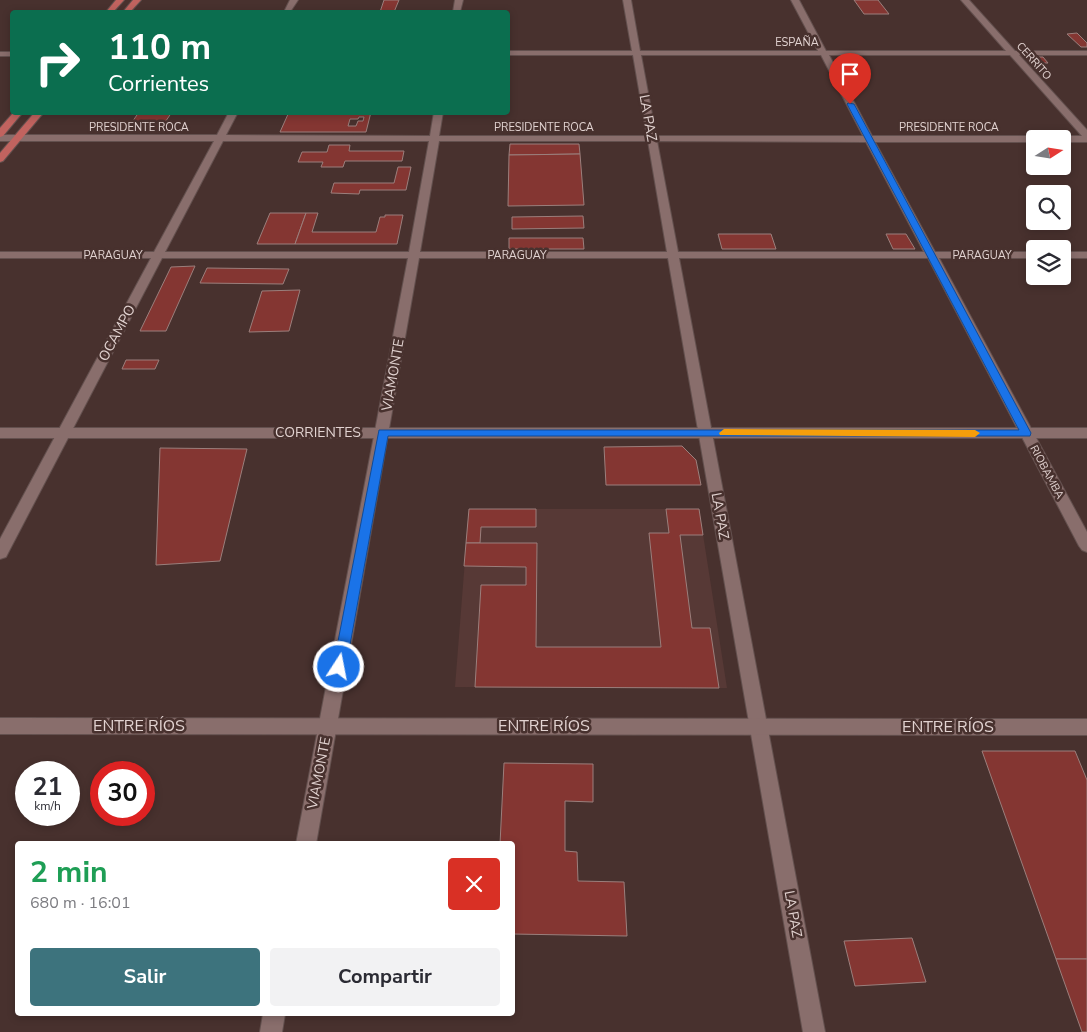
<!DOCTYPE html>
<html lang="es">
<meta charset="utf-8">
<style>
:root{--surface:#fff;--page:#f2f2f3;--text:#2b2b33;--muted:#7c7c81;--accent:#3d737d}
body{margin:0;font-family:"Nunito Sans",sans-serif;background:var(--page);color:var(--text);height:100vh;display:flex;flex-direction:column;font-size:19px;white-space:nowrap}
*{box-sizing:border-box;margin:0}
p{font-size:16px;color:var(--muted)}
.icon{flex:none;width:28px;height:28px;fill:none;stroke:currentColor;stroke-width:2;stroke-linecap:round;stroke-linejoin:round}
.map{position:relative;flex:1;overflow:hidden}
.side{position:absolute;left:15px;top:841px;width:500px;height:175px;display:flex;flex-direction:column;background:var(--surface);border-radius:5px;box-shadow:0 2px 8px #0003}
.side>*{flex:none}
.guide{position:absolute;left:10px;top:10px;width:500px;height:105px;border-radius:5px;box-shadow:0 2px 8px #0003;background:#0b6e4f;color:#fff;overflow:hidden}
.needle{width:32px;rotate:78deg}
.buttons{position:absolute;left:1026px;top:130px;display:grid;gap:10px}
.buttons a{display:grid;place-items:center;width:45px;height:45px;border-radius:5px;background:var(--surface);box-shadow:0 2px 8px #0003;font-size:25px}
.speed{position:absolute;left:15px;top:761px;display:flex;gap:10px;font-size:25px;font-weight:700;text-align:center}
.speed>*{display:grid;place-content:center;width:65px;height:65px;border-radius:50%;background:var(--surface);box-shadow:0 2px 8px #0003;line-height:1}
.speed small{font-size:12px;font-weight:400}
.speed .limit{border:8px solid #d22;background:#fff;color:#111}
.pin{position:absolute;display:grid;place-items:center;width:42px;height:42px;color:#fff;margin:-51px -21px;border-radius:50% 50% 50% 0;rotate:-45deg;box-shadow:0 0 5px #0007}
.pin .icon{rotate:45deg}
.me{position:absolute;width:55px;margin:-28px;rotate:11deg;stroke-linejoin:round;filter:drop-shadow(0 0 4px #0008)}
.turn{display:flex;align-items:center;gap:18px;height:105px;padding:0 15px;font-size:22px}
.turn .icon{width:65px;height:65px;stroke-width:2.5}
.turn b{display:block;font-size:35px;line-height:42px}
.round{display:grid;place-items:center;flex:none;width:52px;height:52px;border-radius:5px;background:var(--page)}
.summary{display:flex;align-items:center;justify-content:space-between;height:85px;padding:0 15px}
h1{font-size:30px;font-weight:700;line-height:38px;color:#1e9e55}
.cta{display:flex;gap:10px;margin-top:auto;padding:10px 15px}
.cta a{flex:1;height:58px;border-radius:5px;background:var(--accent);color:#fff;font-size:20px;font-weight:700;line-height:58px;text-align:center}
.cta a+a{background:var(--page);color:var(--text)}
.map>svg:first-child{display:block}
</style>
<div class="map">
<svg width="1087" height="1032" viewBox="0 0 1087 1032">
<rect width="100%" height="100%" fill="#48312e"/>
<path fill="#573936" d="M 469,509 L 699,509 L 727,688 L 455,687 Z"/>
<g fill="#843632" stroke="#9b7f7c" fill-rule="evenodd">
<path d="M 384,0 L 399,0 L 394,12 L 380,12 Z"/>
<path d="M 854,0 L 878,0 L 889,14 L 864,14 Z"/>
<path d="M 1077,33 L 1087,43 L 1087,47 L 1081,47 L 1067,34 Z"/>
<path d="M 1033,57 L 1043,57 L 1048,63 L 1032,63 L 1030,60 Z"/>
<path d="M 139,112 L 172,112 L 159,131 L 126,131 Z"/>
<path d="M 289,112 L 371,112 L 366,132 L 280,132 ZM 359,117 L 364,117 L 363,121 L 358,121 L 356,126 L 348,126 L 350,119 L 358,119 Z"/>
<path d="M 510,144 L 579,144 L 580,154 L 509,155 Z"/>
<path d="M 329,145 L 350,145 L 349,151 L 404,151 L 402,161 L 345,161 L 343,167 L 321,167 L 323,162 L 298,162 L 302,152 L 327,152 Z"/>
<path d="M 580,154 L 584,205 L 508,206 L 509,155 Z"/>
<path d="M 398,167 L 411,167 L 406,190 L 360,190 L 359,194 L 331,193 L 334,183 L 394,183 Z"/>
<path d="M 270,213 L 306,213 L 295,244 L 257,244 Z"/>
<path d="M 306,213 L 318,213 L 312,232 L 376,232 L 380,217 L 385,217 L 385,215 L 403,215 L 397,244 L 295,244 Z"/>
<path d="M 583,216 L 584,228 L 512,229 L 512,217 Z"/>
<path d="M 718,234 L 771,234 L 776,249 L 722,249 Z"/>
<path d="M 886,234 L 906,234 L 915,249 L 893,249 Z"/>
<path d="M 509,238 L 583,238 L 584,249 L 509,249 Z"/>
<path d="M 195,266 L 166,331 L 140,331 L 171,267 Z"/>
<path d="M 207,268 L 289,269 L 283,284 L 200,283 Z"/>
<path d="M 300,290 L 289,331 L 249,332 L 262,291 Z"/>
<path d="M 126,360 L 159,360 L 155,369 L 122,369 Z"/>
<path d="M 682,446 L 696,460 L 701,485 L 606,485 L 604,447 Z"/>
<path d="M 160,448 L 247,449 L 220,561 L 156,565 Z"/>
<path d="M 469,509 L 536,509 L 536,527 L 481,527 L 480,543 L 466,543 Z"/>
<path d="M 666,509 L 699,509 L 703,535 L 680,535 L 692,628 L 710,628 L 719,688 L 475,687 L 481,585 L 526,585 L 526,567 L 464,566 L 466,543 L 537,543 L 536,647 L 661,647 L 649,533 L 669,533 Z"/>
<path d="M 982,751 L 1075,751 L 1087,780 L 1087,959 L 1056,959 Z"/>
<path d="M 504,763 L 593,764 L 593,802 L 565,801 L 565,851 L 577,852 L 578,881 L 624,882 L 627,936 L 512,934 L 512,844 L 500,844 Z"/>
<path d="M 912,938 L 926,982 L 855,986 L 844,941 Z"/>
<path d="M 1056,959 L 1087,959 L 1087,1032 L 1082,1032 Z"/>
</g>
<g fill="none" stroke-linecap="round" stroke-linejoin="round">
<defs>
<g id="minor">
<path d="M 290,0 L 298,0 L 290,12 L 284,12 Z"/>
<path d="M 455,0 L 463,0 L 460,12 L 453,12 Z"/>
<path d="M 623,0 L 631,0 L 640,51 L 818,51 L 791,0 L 799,0 L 826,51 L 1006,51 L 961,0 L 969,0 L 1015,51 L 1087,51 L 1087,55 L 1019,55 L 1087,130 L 1087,142 L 1062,142 L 1062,139 L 1035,139 L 1035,142 L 875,142 L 935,252 L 1035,252 L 1035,258 L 939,258 L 1087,532 L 1087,552 L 1082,550 L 1079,546 L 928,258 L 679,258 L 825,1032 L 803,1032 L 668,258 L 419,258 L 316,844 L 296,844 L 408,258 L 162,258 L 8,553 L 6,557 L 0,559 L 0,539 L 151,258 L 0,258 L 0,252 L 154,252 L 214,141 L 0,141 L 0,135 L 217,135 L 229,112 L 238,112 L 226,135 L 430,136 L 434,112 L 443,112 L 439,136 L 647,136 L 633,55 L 508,55 L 508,51 L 632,51 ZM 641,55 L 821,55 L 863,136 L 656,136 ZM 829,55 L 1010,55 L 1082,136 L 872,136 ZM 223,141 L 429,141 L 409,252 L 165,252 ZM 439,141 L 648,141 L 667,252 L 420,252 ZM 657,141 L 866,142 L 924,252 L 678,252 Z"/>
<rect x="0" y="52" width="12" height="4"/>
<rect x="1062" y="252" width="25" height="6"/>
<path d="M 263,1014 L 285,1014 L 282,1032 L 260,1032 Z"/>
</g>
<g id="secondary">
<rect x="0" y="428" width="1087" height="10"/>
<path d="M 0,718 L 1087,719 L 1087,735 L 0,734 Z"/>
</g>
<g id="primary">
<path d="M 116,0 L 124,0 L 113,12 L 106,12 Z"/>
<path d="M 133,0 L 141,0 L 130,12 L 123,12 Z"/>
<path d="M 14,112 L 23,112 L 3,136 L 0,137 L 0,128 Z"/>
<path d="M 35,112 L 44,112 L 3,161 L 0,162 L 0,153 Z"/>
</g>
</defs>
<use href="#minor" stroke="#63504e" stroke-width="2"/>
<use href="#secondary" stroke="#63504e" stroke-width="2"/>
<use href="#primary" stroke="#63504e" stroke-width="2"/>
<use href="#minor" fill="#896e6c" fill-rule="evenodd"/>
<use href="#secondary" fill="#896e6c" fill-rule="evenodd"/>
<use href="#primary" fill="#c1635f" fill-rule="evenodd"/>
</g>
<path fill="#1a73e8" stroke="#114b97" d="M 848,103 L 854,104 L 1031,433 L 1030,436 L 388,436 L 346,667 L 344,671 L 339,673 L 334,671 L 333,667 L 379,430 L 1019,430 L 847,104 Z"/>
<path fill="#f59e0b" d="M 724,429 L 975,430 L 980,433 L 975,437 L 720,435 L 719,433 Z"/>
<g text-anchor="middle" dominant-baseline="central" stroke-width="5" stroke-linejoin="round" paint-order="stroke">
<g font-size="11" fill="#e2d3d1" stroke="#48312e">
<text x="797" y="42">ESPAÑA</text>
<text transform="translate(1034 61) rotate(48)">CERRITO</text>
<text x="139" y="127">PRESIDENTE ROCA</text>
<text x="544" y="127">PRESIDENTE ROCA</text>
<text x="949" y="127">PRESIDENTE ROCA</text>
<text x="113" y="255">PARAGUAY</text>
<text x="517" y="255">PARAGUAY</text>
<text x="982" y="255">PARAGUAY</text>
<text transform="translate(1047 472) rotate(62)">RIOBAMBA</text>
</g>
<g font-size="14" fill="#e2d3d1" stroke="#48312e">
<text transform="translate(648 118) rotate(80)">LA PAZ</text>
<text transform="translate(117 333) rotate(-62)">OCAMPO</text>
<text transform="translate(393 375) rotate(-80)">VIAMONTE</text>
<text x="318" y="432">CORRIENTES</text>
<text transform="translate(720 516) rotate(80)">LA PAZ</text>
<text transform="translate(319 773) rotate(-79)">VIAMONTE</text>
<text transform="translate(793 914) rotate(80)">LA PAZ</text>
</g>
<g font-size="16" fill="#e2d3d1" stroke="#48312e">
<text x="139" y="726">ENTRE RÍOS</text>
<text x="544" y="726">ENTRE RÍOS</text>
<text x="948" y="727">ENTRE RÍOS</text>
</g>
</g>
</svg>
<div class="buttons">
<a><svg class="needle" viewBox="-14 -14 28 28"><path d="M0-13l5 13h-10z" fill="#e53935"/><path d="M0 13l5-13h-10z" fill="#7c7c81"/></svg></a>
<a><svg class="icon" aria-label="search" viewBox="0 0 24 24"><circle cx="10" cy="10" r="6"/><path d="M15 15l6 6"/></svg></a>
<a><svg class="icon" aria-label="layers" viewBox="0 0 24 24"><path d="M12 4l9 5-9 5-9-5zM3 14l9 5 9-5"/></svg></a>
</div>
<div class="speed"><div>21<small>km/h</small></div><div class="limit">30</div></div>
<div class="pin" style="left:850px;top:104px;background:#d93025"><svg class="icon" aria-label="arrive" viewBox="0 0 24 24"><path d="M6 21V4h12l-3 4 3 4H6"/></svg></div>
<svg class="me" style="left:339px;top:667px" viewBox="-20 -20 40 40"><circle r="17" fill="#1a73e8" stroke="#fff" stroke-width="3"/><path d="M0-11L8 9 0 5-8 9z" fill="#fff"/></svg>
<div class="guide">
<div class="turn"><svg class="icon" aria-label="right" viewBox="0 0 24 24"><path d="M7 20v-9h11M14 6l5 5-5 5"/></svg><div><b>110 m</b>Corrientes</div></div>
</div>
<section class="side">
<div class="summary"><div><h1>2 min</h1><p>680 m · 16:01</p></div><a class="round" style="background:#d93025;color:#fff"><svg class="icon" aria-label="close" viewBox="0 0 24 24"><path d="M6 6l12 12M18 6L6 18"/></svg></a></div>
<div class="cta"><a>Salir</a><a>Compartir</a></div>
</section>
</div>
